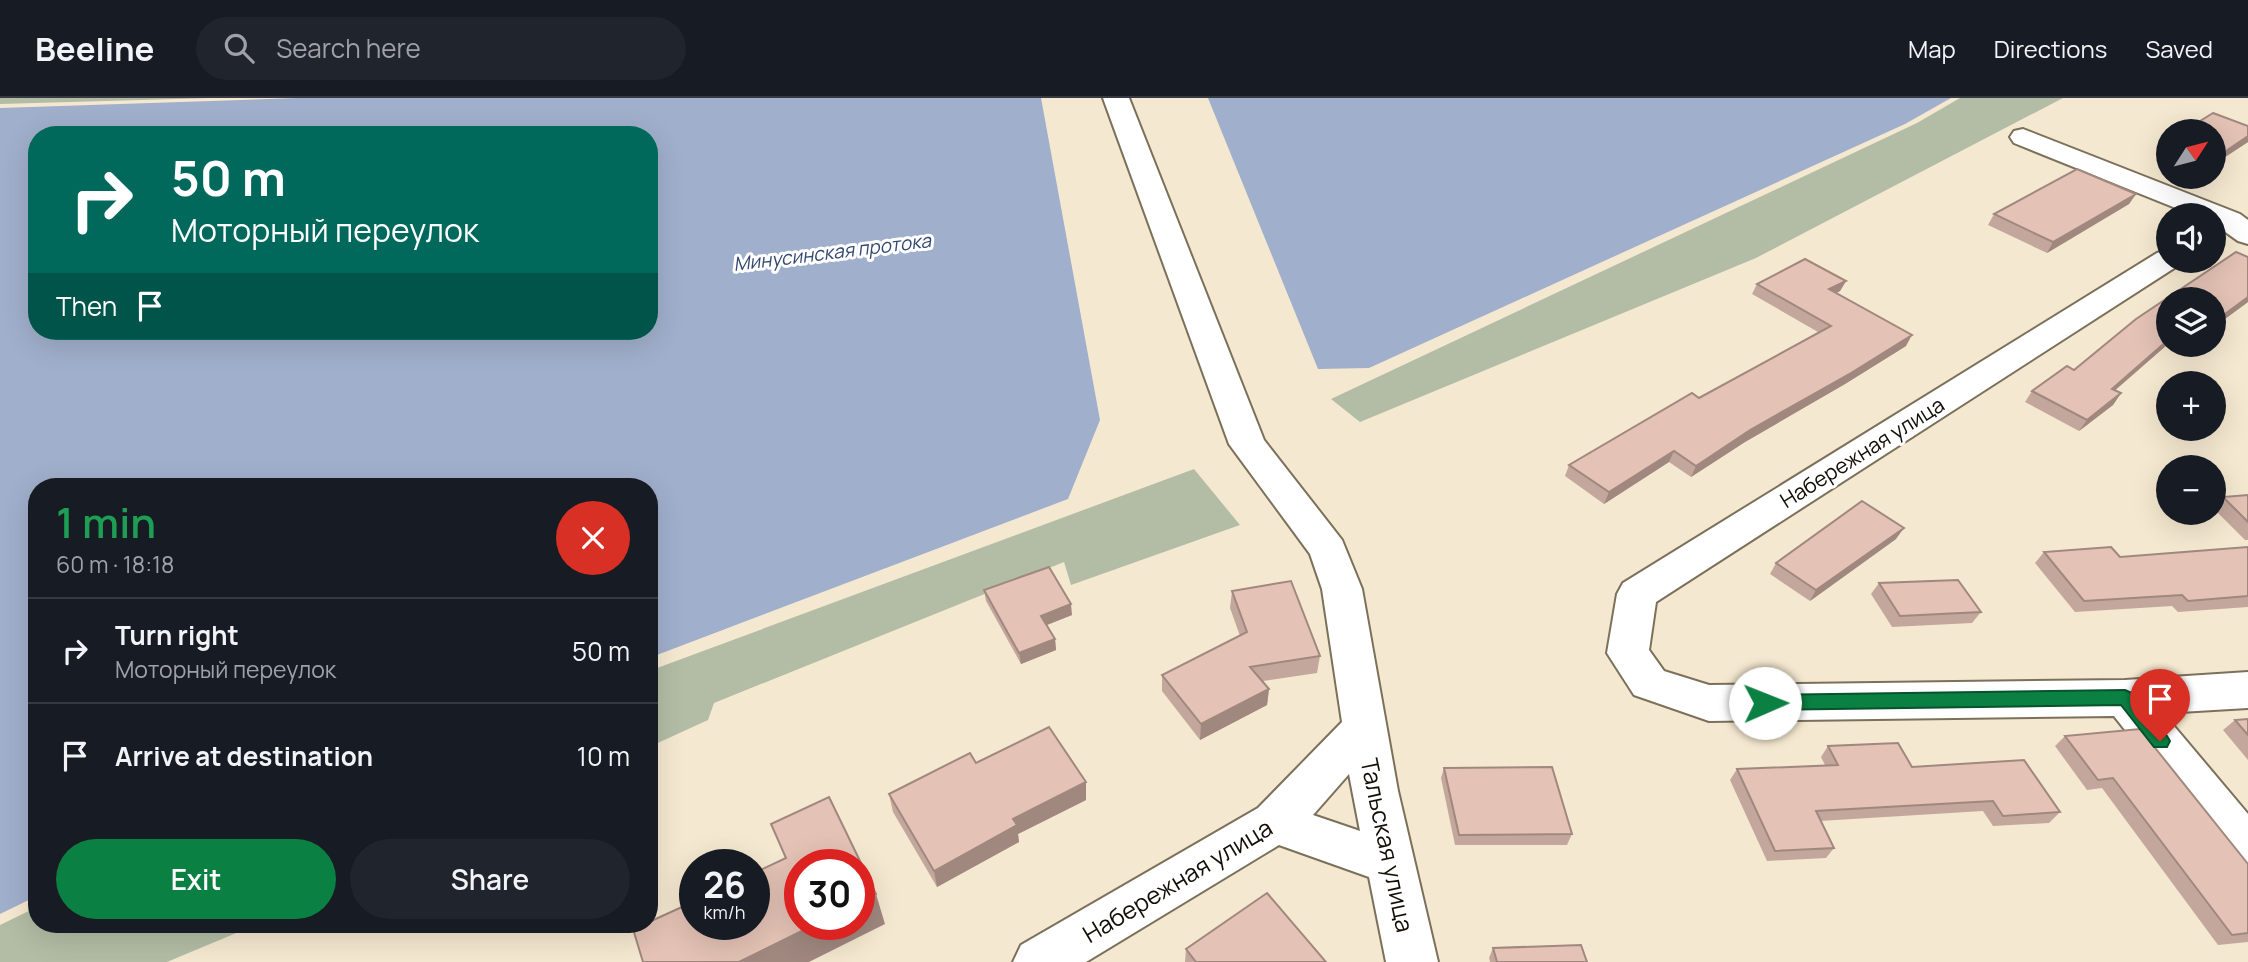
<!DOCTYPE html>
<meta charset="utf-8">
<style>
:root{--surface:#171b24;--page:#20242c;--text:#f1f3f6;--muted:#9ea1a6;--line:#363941;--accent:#0b8043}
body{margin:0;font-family:Manrope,sans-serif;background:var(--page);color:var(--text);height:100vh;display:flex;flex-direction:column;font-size:26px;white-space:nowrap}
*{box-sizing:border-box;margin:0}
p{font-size:23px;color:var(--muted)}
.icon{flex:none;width:38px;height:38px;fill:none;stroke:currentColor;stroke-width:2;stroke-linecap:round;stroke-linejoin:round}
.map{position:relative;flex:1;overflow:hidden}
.details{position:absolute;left:28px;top:380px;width:630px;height:455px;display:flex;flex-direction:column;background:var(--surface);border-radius:28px;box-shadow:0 7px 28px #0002}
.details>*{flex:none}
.banner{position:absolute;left:28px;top:28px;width:630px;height:214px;border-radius:28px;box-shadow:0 7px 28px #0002;background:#00695c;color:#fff;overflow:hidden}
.needle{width:46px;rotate:54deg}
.controls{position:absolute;left:2156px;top:21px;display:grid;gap:14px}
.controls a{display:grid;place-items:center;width:70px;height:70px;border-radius:50%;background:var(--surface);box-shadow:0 7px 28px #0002;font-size:35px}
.speed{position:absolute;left:679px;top:751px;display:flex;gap:14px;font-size:35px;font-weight:700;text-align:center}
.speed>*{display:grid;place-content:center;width:91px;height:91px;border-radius:50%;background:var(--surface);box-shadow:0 7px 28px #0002;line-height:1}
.speed small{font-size:18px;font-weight:400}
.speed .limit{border:10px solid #d22;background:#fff;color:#111}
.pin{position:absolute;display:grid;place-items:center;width:60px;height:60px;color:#fff;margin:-72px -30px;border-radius:50% 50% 50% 0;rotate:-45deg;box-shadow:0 0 7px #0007}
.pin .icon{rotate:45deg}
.me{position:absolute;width:77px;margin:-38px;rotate:89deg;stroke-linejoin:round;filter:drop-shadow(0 0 5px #0008)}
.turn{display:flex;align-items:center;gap:24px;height:147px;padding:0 28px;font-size:32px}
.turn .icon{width:91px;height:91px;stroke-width:2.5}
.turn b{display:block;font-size:49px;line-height:60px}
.then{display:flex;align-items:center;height:66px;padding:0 28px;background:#0003;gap:14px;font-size:26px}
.round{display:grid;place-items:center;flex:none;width:74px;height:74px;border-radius:37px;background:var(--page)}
.summary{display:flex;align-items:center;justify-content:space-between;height:119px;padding:0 28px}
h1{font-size:42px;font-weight:600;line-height:52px;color:#1e9e55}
.primary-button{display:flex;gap:14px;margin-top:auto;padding:14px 28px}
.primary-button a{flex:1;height:80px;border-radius:42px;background:var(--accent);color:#fff;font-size:28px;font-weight:600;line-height:80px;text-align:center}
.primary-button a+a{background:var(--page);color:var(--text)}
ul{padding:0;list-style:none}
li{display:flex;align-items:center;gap:21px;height:105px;padding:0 28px;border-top:2px solid var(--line)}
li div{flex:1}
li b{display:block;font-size:26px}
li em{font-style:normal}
header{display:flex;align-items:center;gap:42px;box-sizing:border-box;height:98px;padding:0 35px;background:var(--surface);border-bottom:2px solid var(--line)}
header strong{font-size:33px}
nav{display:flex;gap:38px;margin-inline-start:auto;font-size:24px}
.search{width:490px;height:63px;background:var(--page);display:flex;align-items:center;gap:18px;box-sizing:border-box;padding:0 24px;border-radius:38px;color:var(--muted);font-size:26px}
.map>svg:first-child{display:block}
</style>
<header>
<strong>Beeline</strong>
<div class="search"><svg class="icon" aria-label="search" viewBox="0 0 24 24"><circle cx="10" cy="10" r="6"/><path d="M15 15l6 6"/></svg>Search here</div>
<nav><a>Map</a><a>Directions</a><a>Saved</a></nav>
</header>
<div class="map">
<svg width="2248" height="864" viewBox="0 0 2248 864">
<rect width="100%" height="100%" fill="#f5e8d0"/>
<g fill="#b3bda5">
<path d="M 0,0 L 212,0 L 0,6 Z"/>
<path d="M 1960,0 L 2063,0 L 1756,160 L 1360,324 L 1331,301 L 1917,25 Z"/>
<path d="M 1194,371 L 1240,427 L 1071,487 L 1064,464 L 714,605 L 708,622 L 649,649 L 649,573 Z"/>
<path d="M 37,809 L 37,826 L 258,826 L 167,864 L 0,864 L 0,827 Z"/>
</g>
<g fill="#a0afcb" fill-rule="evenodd">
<path d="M 298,0 L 1041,0 L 1100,322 L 1068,401 L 649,560 L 649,388 L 37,388 L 37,798 L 0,816 L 0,10 ZM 37,37 L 649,37 L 649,233 L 37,233 Z"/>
<path d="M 1208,0 L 1951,0 L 1905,26 L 1369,270 L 1318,271 Z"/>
</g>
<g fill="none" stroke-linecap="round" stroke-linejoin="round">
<defs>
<g id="minor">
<path d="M 1103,0 L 1129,0 L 1264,342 L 1342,442 L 1362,491 L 1398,693 L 1438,864 L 1386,864 L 1369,779 L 1279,747 L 1086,864 L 1013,864 L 1021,847 L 1258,710 L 1342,624 L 1322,491 L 1310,456 L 1229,346 ZM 1349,676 L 1360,733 L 1313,717 Z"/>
<path d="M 2023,31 L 2240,116 L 2248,122 L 2248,146 L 2238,143 L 2214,126 L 2214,117 L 2193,117 L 2014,45 L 2010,39 L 2014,33 Z"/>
<path d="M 2168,152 L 2168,163 L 2182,163 L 2179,167 L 1656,504 L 1649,552 L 1664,573 L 1709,587 L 2125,582 L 2248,574 L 2248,610 L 2163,615 L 2248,716 L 2248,774 L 2231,767 L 2114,618 L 1709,623 L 1634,597 L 1607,555 L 1617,496 L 1623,485 L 2157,155 Z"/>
</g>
</defs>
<use href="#minor" stroke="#7b705a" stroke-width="4"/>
<use href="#minor" fill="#fff" fill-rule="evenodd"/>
</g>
<g fill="#c4a79c">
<path d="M 2248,28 L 2248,44 L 2216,65 L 2214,64 L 2214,33 Z"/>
<path d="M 2136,96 L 2129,106 L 2047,155 L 1988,127 L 1994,116 Z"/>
<path d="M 2236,154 L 2248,159 L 2248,204 L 2214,229 L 2214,201 L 2168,201 L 2168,246 L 2115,292 L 2121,295 L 2113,307 L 2079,333 L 2025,304 L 2032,293 L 2067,268 L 2074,272 L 2136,221 Z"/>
<path d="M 1846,183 L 1840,193 L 1836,195 L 1906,248 L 1845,286 L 1745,344 L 1691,379 L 1669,364 L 1604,406 L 1565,378 L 1569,367 L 1699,300 L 1818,234 L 1752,196 L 1757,186 Z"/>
<path d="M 2248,397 L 2248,442 L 2245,442 L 2214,411 L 2214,409 L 2223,399 Z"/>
<path d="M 1896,441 L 1810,503 L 1770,476 L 1776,465 Z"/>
<path d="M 2248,449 L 2248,509 L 2178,514 L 2172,508 L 2075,514 L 2035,465 L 2044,454 L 2120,459 Z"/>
<path d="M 1879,485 L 1981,514 L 1972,525 L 1892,529 L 1871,496 Z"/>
<path d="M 984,492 L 1072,517 L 1046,527 L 1055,541 L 1056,552 L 1021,566 L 986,503 Z"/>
<path d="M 1232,493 L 1320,558 L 1317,575 L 1263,583 L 1269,591 L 1267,607 L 1200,642 L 1162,593 L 1162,577 L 1240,538 L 1230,510 Z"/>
<path d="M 2248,621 L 2248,662 L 2223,632 L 2235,622 Z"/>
<path d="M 2065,638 L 2248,766 L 2248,844 L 2218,847 L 2102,690 L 2087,692 L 2055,648 Z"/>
<path d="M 1828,648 L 1912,669 L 2060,714 L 2049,725 L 1993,728 L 1983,713 L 1820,723 L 1834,750 L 1826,760 L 1767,763 L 1730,682 L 1737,671 L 1825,667 L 1821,659 Z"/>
<path d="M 976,665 L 1086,702 L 1018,736 L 1019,744 L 937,789 L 893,714 L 889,696 Z"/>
<path d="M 1444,670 L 1572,736 L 1567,747 L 1455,747 L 1441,680 Z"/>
<path d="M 1493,850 L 1587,864 L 1490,864 L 1489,860 Z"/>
<path d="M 1186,851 L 1326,864 L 1185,864 Z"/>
</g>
<g fill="#a0887f">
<path d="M 2248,38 L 2248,44 L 2216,65 L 2223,55 Z"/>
<path d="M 2136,96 L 2129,106 L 2047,155 L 2053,144 Z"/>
<path d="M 1846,183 L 1840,193 L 1824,202 L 1829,191 Z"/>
<path d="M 2248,199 L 2248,204 L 2214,229 L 2214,225 Z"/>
<path d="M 1912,237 L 1906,248 L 1845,286 L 1745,344 L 1691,379 L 1696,368 L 1750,332 Z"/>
<path d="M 2168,242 L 2168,246 L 2104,302 L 2112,291 Z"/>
<path d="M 2121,295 L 2113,307 L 2079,333 L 2087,322 Z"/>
<path d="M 1674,353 L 1669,364 L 1604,406 L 1609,394 Z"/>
<path d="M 1904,430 L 1896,441 L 1810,503 L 1816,492 Z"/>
<path d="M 1071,506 L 1072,517 L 1042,529 L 1041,518 Z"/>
<path d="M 1055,541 L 1056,552 L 1021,566 L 1019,555 Z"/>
<path d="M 1269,591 L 1267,607 L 1200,642 L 1201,626 Z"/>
<path d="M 1086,684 L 1086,702 L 1018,736 L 1019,744 L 937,789 L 934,773 L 1013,721 Z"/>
<path d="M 876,796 L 885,826 L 809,864 L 739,864 L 816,826 L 859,826 L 859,804 Z"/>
</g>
<g fill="#e4c2b5" stroke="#a0887f" stroke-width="2">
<path d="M 2213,15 L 2248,28 L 2248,38 L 2223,55 L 2214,52 L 2214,33 L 2184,33 Z"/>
<path d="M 2077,71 L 2136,96 L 2053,144 L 1994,116 Z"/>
<path d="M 2236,154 L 2248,159 L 2248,199 L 2214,224 L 2214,201 L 2168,201 L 2168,242 L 2112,291 L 2121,295 L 2087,322 L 2032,293 L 2067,268 L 2074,272 L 2136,221 Z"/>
<path d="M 1805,161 L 1846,183 L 1829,191 L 1912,237 L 1851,275 L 1750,332 L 1696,368 L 1674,353 L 1609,394 L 1569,367 L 1692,295 L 1699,300 L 1831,228 L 1757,186 Z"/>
<path d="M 2248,397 L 2248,424 L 2223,399 Z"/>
<path d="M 1862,403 L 1904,430 L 1816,492 L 1776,465 Z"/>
<path d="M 2111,449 L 2120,459 L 2248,449 L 2248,498 L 2188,503 L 2182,497 L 2084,503 L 2044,454 Z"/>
<path d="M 1049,469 L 1071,506 L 1041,518 L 1055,541 L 1019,555 L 984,492 Z"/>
<path d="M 1958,482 L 1981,514 L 1900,518 L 1879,485 Z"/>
<path d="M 1291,483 L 1320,558 L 1250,569 L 1269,591 L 1201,626 L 1162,577 L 1247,534 L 1232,493 Z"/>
<path d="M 2248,621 L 2248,637 L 2235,622 Z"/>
<path d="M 1049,629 L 1086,684 L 1013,721 L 1017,727 L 934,773 L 889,696 L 970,655 L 976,665 Z"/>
<path d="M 2140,631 L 2248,766 L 2248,835 L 2232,837 L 2113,680 L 2098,682 L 2065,638 Z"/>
<path d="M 1898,645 L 1912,669 L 2024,662 L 2060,714 L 2003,718 L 1993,703 L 1816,713 L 1834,750 L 1775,753 L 1737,671 L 1838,667 L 1828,648 Z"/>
<path d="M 1552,669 L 1572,736 L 1459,737 L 1444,670 Z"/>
<path d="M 829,699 L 876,796 L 859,804 L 859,766 L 800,766 L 800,826 L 816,826 L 739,864 L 643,864 L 633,831 L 645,826 L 649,826 L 649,824 L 695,803 L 695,826 L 754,826 L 754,775 L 786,760 L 771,726 Z"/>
<path d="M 1267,795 L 1326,864 L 1196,864 L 1186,851 Z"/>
<path d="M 1581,847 L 1587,864 L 1497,864 L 1493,850 Z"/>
</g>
<path fill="#0b8043" stroke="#07532c" stroke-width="2" d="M 2125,592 L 2132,595 L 2167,638 L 2170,643 L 2167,649 L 2154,649 L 2121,607 L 1765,612 L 1756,605 L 1765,597 Z"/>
<g text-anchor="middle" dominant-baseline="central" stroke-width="6" stroke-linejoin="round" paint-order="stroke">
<g font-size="19" font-style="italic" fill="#334871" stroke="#fff">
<text transform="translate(832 154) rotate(-7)">Минусинская протока</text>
</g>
<g font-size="21" fill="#120e06" stroke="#fff">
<text transform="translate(1862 354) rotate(-32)">Набережная улица</text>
</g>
<g font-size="24" fill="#120e06" stroke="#fff">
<text transform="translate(1388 747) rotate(78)">Тальская улица</text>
<text transform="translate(1177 782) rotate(-31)">Набережная улица</text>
</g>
</g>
</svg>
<div class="controls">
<a><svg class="needle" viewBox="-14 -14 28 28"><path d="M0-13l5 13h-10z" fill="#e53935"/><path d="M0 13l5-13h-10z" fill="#9ea1a6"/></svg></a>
<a><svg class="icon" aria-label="sound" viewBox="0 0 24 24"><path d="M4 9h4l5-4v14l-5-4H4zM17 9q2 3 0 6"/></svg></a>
<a><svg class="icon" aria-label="layers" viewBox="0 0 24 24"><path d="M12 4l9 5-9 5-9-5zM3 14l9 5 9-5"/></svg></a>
<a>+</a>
<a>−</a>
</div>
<div class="speed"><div>26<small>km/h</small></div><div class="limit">30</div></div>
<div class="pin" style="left:2160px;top:643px;background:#d93025"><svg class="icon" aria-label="arrive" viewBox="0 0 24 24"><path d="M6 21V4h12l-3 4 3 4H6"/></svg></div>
<svg class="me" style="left:1765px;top:605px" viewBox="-20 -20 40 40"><circle r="19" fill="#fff"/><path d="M0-13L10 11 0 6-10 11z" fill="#0b8043"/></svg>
<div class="banner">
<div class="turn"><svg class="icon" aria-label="right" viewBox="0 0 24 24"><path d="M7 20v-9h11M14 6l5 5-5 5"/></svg><div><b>50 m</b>Моторный переулок</div></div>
<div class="then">Then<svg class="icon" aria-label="arrive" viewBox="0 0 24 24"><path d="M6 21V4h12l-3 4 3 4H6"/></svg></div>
</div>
<section class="details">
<div class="summary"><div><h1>1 min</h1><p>60 m · 18:18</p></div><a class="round" style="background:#d93025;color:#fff"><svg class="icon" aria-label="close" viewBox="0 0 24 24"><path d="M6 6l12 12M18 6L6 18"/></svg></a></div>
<ul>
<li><svg class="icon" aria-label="right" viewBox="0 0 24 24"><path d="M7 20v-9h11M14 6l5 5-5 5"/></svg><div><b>Turn right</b><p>Моторный переулок</p></div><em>50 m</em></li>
<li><svg class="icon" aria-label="arrive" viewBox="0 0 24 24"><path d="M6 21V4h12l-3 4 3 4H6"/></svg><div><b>Arrive at destination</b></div><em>10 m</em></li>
</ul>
<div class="primary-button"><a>Exit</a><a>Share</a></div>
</section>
</div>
